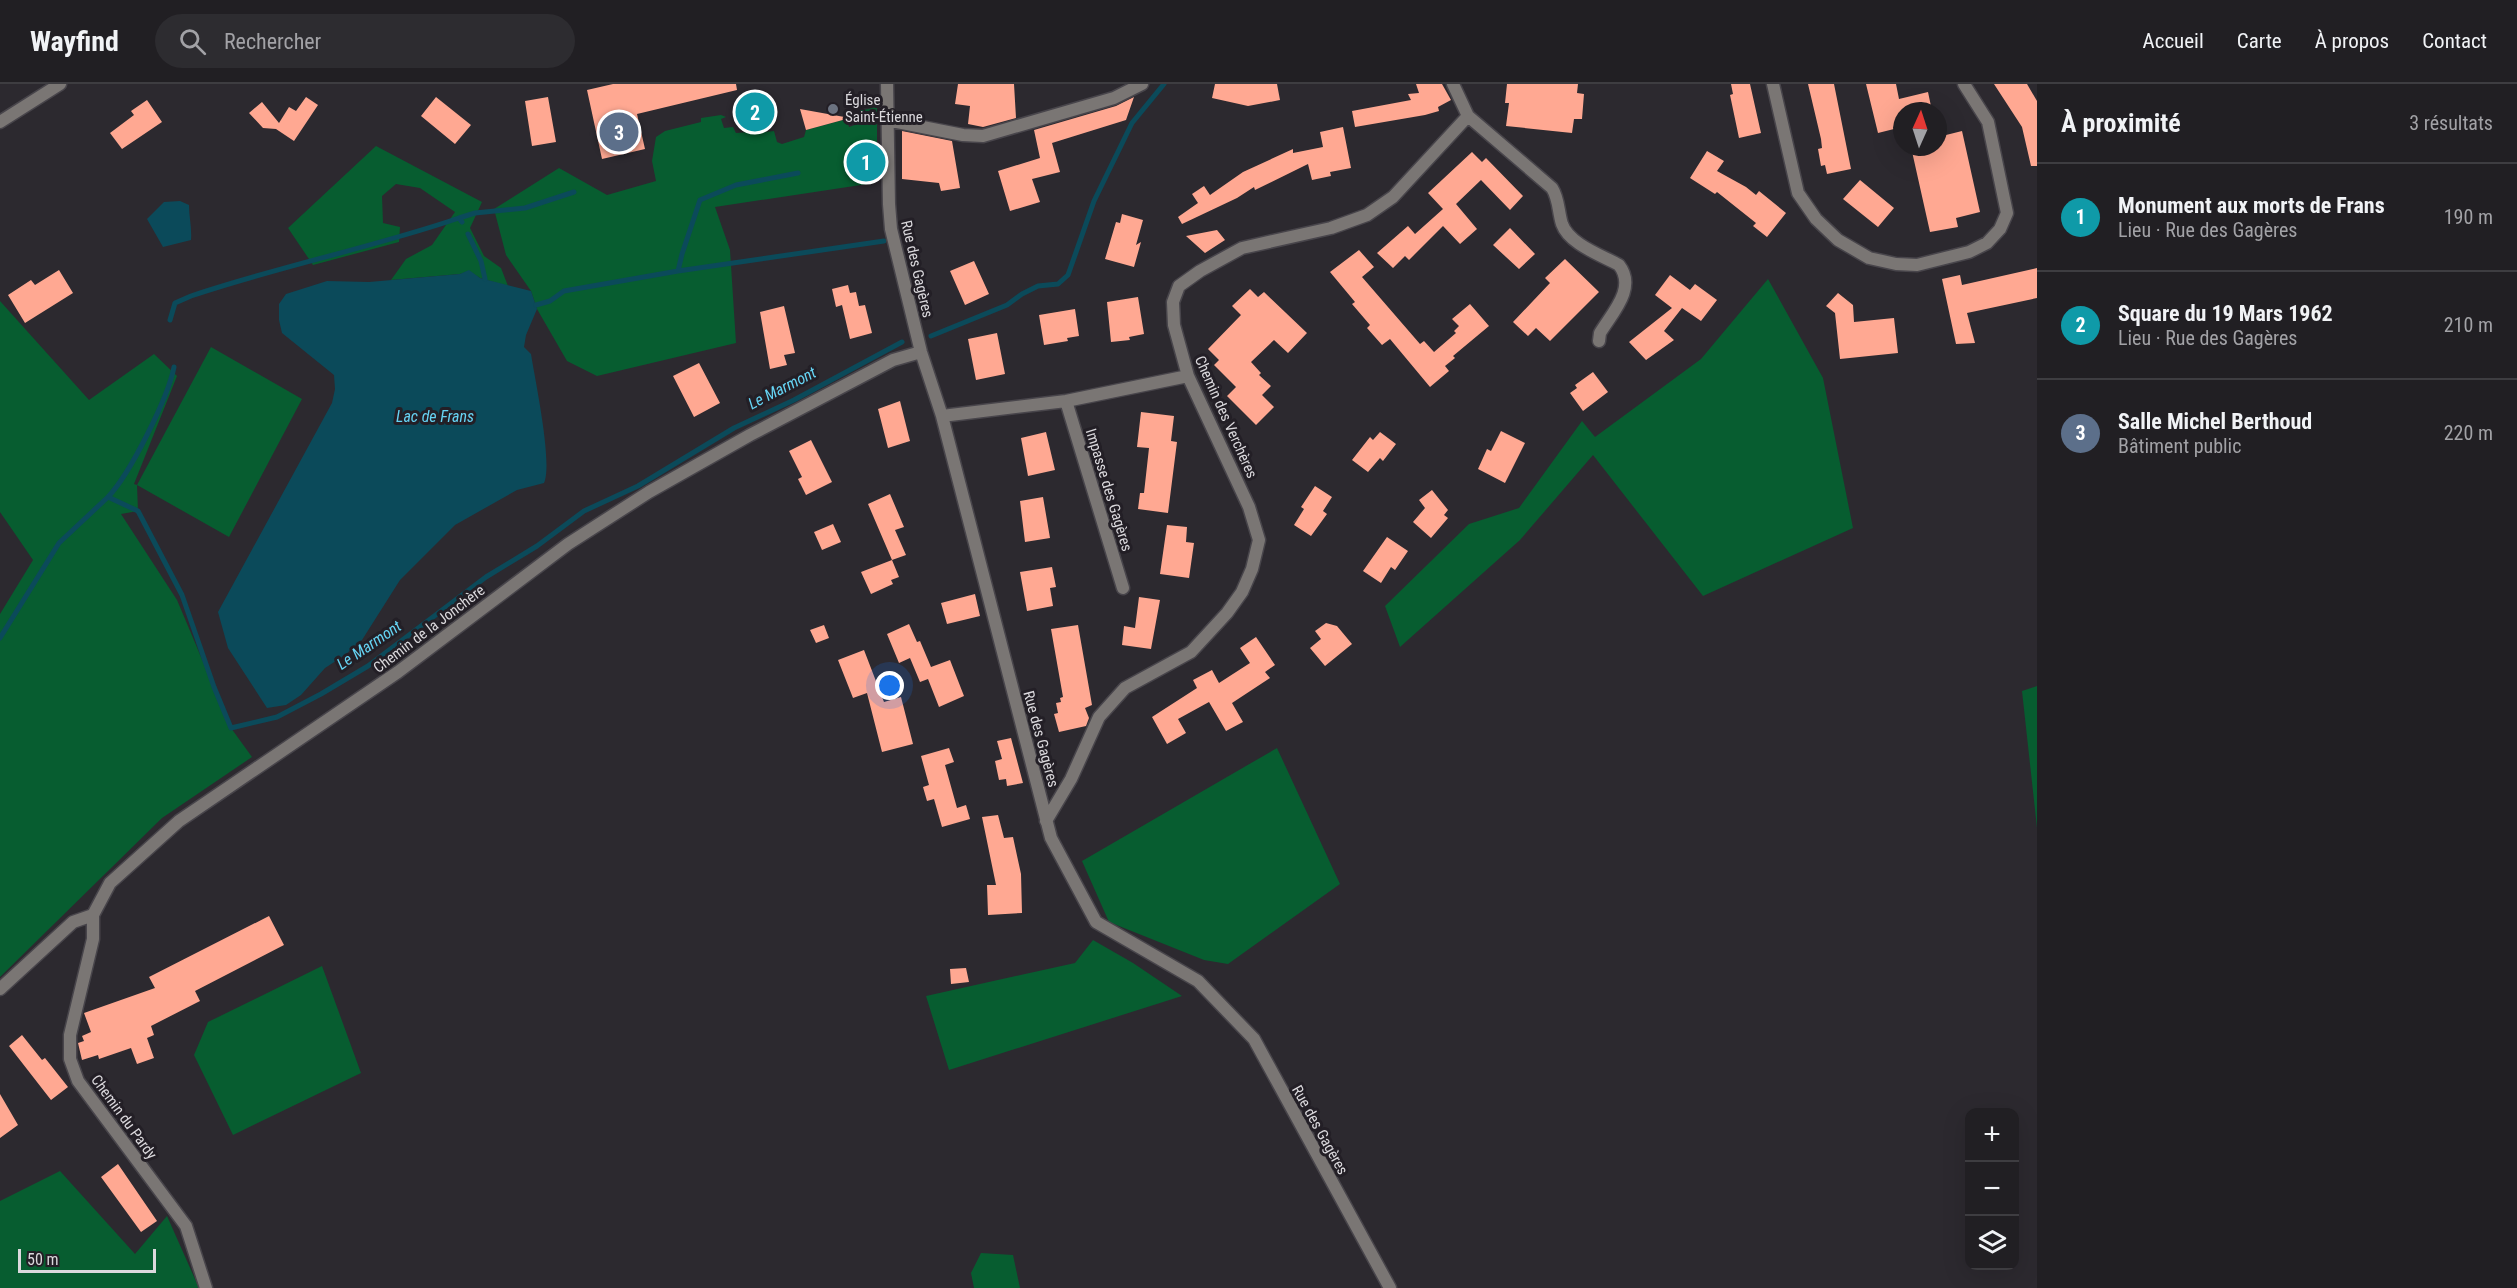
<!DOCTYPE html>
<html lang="fr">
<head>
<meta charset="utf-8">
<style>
  body { margin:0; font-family:"Roboto Condensed",sans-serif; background:#2d2c30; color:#f1f3f6 }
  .controls { position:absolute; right:18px; bottom:18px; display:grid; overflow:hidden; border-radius:12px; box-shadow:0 6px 24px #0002 }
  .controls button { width:54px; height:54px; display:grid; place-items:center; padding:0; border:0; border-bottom:2px solid #3e3d41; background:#211f23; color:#f1f3f6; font:30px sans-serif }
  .compass { position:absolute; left:1893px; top:18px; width:54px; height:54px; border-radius:50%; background:#211f23; box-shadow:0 6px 24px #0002; rotate:3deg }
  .scale { position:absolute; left:18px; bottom:15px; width:138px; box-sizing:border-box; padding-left:6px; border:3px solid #dbd9dd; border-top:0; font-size:16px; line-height:21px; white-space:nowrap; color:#dbd9dd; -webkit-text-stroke:4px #231f26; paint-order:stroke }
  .you { position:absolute; left:890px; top:602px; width:21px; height:21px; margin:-15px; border:4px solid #fff; border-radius:50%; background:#1a73e8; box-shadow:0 0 0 9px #1a73e833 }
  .badge { display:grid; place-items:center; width:39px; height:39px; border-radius:50%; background:#db2777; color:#fff; font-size:20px; font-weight:700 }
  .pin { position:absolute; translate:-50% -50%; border:3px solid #fff; box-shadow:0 2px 6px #0006 }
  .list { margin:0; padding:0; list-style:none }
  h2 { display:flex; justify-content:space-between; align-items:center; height:78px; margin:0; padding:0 24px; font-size:26px }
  h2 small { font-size:20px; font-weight:400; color:#a2a2a6 }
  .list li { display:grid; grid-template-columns:39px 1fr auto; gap:18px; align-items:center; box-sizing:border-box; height:108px; padding:0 24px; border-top:2px solid #3e3d41 }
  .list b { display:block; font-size:22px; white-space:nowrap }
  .list p { margin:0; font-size:20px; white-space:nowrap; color:#a2a2a6 }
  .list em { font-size:20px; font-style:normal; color:#a2a2a6 }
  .icon { flex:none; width:33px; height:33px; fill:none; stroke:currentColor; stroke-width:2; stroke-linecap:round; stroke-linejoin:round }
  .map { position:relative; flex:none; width:2037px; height:1204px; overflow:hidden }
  header { display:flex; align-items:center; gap:36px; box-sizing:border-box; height:84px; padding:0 30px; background:#211f23; border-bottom:2px solid #3e3d41 }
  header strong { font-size:28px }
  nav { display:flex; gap:33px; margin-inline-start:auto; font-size:21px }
  .search { width:420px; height:54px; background:#2d2c30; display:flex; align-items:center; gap:15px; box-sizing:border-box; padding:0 21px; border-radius:33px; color:#a2a2a6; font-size:22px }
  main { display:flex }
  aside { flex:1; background:#211f23 }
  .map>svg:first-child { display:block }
  .green { fill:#075d30 }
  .water { fill:#0b4a5a }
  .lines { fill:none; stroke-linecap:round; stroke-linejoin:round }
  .stream { stroke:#0b4a5a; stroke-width:5 }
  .building { fill:#ffa892 }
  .minor-casing { stroke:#48454b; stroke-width:15 }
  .tertiary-casing { stroke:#48454b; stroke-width:15 }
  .minor { stroke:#7a7674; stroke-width:12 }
  .tertiary { stroke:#7a7674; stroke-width:12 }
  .worship-dot { fill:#6b7280; stroke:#231f26; stroke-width:2 }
  .labels { text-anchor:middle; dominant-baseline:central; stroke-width:6; stroke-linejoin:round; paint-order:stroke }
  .poi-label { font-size:15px; fill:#dbd9dd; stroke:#231f26; text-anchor:start }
  .street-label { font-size:15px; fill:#dbd9dd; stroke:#231f26 }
  .water-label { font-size:16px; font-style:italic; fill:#66d4f4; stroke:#231f26 }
</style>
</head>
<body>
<header>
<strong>Wayfind</strong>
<div class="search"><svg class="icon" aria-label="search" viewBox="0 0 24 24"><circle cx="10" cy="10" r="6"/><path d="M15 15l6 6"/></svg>Rechercher</div>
<nav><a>Accueil</a><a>Carte</a><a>À propos</a><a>Contact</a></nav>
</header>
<main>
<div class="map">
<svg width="2037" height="1204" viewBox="0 0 2037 1204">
  <rect width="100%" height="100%" fill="#2c292f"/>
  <path class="green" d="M877 23V71L864 73 862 95 873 94 874 99 715 123 730 166 736 259 597 292 567 277 537 225 531 207 506 171 494 125 559 84 607 111 656 97 652 77 656 53 665 47 701 38V34L721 31 726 33 721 35 724 44 733 43 736 49 750 48 749 41 752 40 765 48 774 47 777 58 782 60 804 53 806 46 847 35 849 43 863 38 859 27Z
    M376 62 482 118 470 144 484 172 501 184 508 202 480 194 469 187 460 190 391 196 406 175 432 161 455 128 420 104 396 100 382 112 383 139 400 143 399 158 313 181 288 144Z
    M1768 195 1823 294 1853 444 1703 512 1593 371 1520 456 1400 563 1385 522 1469 440 1519 424 1582 337 1595 353 1701 275Z
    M0 217 89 316 154 270 177 292 134 400 137 401 211 263 302 315 229 453 137 401 138 427 121 430 177 516 231 644 252 673 162 734 0 893V530L33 476 0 428Z
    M2037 602V744L2022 607Z
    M1277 664 1340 800 1228 880 1204 876 1109 838 1082 777Z
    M1093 856 1133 879 1182 912 949 986 926 912 1075 879Z
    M322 882 361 989 233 1051 194 971 208 938Z
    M60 1087 135 1170 167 1132 199 1204H0V1117Z
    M981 1169 1013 1171 1020 1204H974L971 1189Z"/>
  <path class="water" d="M180 117 189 121C189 133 192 144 191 156L163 163 147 135 164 118Z
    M469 186 480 194 531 207 537 225 526 251 524 263 531 270C535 296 553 379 544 399L517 406 455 441 400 496 362 556 345 571 325 584 301 611 286 621 267 624 228 564 218 528 332 319 335 305 334 291 282 249 279 236V220L286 210 327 197 369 198 460 190Z"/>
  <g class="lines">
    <path class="stream" d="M462 138 459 134 475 129 525 124 574 108
      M468 150 481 177 485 195
      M678 187 682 170 700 116 736 101 798 89
      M536 221 550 217 564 207 678 187 884 157
      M170 236 175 219 191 212C280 182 371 164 459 134
      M931 252 1007 221 1022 210 1038 202 1058 200 1068 191 1094 117 1132 39 1164 0
      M108 413C130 390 168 314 174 283
      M0 554 59 459 108 413 138 427 182 511 214 603 231 644 277 633 321 610 368 582 486 493 537 462 584 427 638 402 734 344 794 316 902 258"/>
  </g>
  <path class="building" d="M613 0H736L737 6 637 30 645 65 602 75 587 6Z
    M958 0H1014L1016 34 983 43 968 40 970 22 955 20Z
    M1215 0H1277L1280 16 1248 22 1212 14Z
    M1416 0H1442L1451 16 1438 23 1439 27 1425 31 1355 43 1352 27 1411 16 1408 10 1419 9Z
    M1507 0H1578L1577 9 1584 10 1582 35H1574L1572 49 1506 42 1509 19H1505Z
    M1731 0H1750L1761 49 1739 54 1730 11 1733 10Z
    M1808 0H1834L1851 85 1827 90 1825 81 1821 82 1818 65 1822 64 1821 55Z
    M1866 0H1896L1899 15 1928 8 1932 27H1902V43L1878 49Z
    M1994 0H2027L2037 17V82H2031L2022 43Z
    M306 13 318 21 294 57 276 45 263 44 249 29 262 18 279 39 289 23 296 27Z
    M436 13 471 41 455 60 421 32Z
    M548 13 556 58 532 62 525 17Z
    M1134 13 1126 36 1052 59 1060 88 1032 95 1040 118 1010 127 998 87 1040 74 1034 46 1116 22Z
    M147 16 162 38 122 65 110 49 134 31 131 27Z
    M800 25 850 34 806 46Z
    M1343 43 1351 84 1330 88 1331 92 1312 96 1308 80 1255 106 1254 103 1237 114 1182 140 1178 133 1198 119 1192 110 1204 102 1210 111 1243 88 1293 65V69L1323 63 1320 48Z
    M902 47 952 57 960 104 941 107 939 99 902 95Z
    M1962 47 1980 128 1956 134 1958 143 1930 148 1911 63H1938V53Z
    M1707 67 1724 77 1717 87 1746 103 1756 111 1759 107 1786 129 1767 153 1753 142 1756 139 1717 108 1715 110 1690 94Z
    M1472 68 1482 78 1486 74 1523 112 1510 126 1481 96 1456 120 1477 145 1460 160 1443 142 1409 176 1405 172 1393 184 1377 169 1408 142 1415 150 1443 125 1428 109Z
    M1860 96 1894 124 1878 143 1843 115Z
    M1122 130 1143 136 1136 161 1141 158 1134 183 1105 175 1116 138 1120 139Z
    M1510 144 1535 170 1519 185 1493 161Z
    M1217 146 1225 156 1205 169 1186 152Z
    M1359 166 1374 183 1362 193 1420 260 1424 257 1434 268 1456 249 1454 247 1459 242 1452 235 1470 220 1489 242 1453 272 1455 274 1445 282 1449 287 1430 303 1390 255 1382 261 1367 244 1370 241 1352 220 1355 218 1330 188Z
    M1565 175 1599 208 1550 257 1536 244 1528 252 1513 238 1550 199 1545 194Z
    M974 177 989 210 965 221 950 187Z
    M2037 184V214L1967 229 1975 259 1956 260 1942 195 1960 191 1962 201Z
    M59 186 73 209 25 239 8 211 31 196 35 201Z
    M1670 191 1690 206 1695 200 1717 216 1701 237 1682 224 1664 247 1674 256 1646 276 1629 258 1672 224 1655 211Z
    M848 201 850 209 856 208 859 222 865 221 872 249 850 255 842 221 836 223 832 205Z
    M1250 205 1258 213 1264 208 1307 249 1288 269 1274 256 1251 278 1261 289 1259 291 1271 302 1262 311 1274 323 1256 341 1227 312 1236 303 1214 281 1219 276 1208 265 1241 231 1232 222Z
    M1838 209 1853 221 1854 238 1894 234 1898 269 1840 275 1835 229 1826 222Z
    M1138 213 1144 250 1129 253 1130 256 1111 258 1107 218Z
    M784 222 795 269 784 271 787 281 770 285 760 228Z
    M1075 225 1079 252 1067 254 1068 257 1044 261 1039 231Z
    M997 249 1005 290 976 296 968 255Z
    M699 279 720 319 694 333 673 292Z
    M1593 288 1608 308 1583 327 1570 309 1577 304 1575 301Z
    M900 317 910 357 888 364 878 325Z
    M1141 328 1174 332 1171 357 1177 358 1168 429 1138 425 1140 409H1144L1149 364 1137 363Z
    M1501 347 1525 359 1505 399 1478 385 1487 365 1491 367Z
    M1046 348 1055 386 1028 392 1021 354Z
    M1380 348 1396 360 1383 377 1380 374 1368 388 1352 376 1370 353 1373 356Z
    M811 356 832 398 806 411 798 395 802 393 789 367Z
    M1315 402 1332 413 1323 427 1327 430 1311 452 1294 441 1304 425 1301 423Z
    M1432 406 1448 426 1444 431 1448 434 1431 454 1413 438 1425 424 1419 416Z
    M890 410 904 443 895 446 906 471 892 476 899 493 891 496 893 500 871 510 861 488 892 476 868 420Z
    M1043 413 1050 454 1025 458 1020 417Z
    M833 440 841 458 822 466 814 448Z
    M1167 441 1187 443 1186 458 1194 459 1189 494 1160 490Z
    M1387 453 1408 467 1395 486 1391 483 1381 499 1363 487Z
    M1052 483 1056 503 1050 504 1053 522 1027 527 1020 488Z
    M975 510 980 532 947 540 941 519Z
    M1139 513 1160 516 1151 565 1122 561 1124 542 1135 544Z
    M1326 539 1337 542 1352 560 1325 582 1310 564 1321 555 1315 547Z
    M909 540 917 558 920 557 931 583 950 576 964 612 939 623 928 595 920 598 910 574 899 579 887 550Z
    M824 541 829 554 816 559 810 546Z
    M1078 541 1092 621 1085 624 1089 634 1086 642 1059 648 1054 630 1058 629 1056 619 1061 618 1060 614 1063 613 1051 545Z
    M1256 553 1275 581 1265 588 1270 594 1232 619 1243 638 1226 647 1209 618 1178 635 1186 649 1167 660 1152 633 1197 604 1193 596 1212 586 1219 599 1250 579 1240 564Z
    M864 566 884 618 901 613 913 660 882 668 867 609 853 614 838 576Z
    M1011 654 1023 699 1007 702 1006 695 999 696 995 677 1002 675 997 657Z
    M949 664 954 678 945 681 957 724 966 721 970 735 942 743 934 715 927 717 923 703 929 701 921 672Z
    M998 731 1004 754 1013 753 1021 790 1022 829 988 831 987 801H996L982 733Z
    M269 832 284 861 195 907 200 917 151 942 154 951 147 954 154 974 137 980 131 964 99 975 98 971 82 976 78 959 84 957 82 952 91 948 84 929 155 904 149 893Z
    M966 884 969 898 951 900 950 885Z
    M22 951 42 976 45 974 68 1003 51 1016 9 962Z
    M0 1010 18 1041 0 1054Z
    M118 1080 157 1137 141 1148 101 1093Z"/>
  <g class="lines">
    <g class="minor-casing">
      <path id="minor" d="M887 0 889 120 891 145 921 268 942 332 1051 754 1096 838 1198 897 1254 955 1390 1204
        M1773 0 1798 109 1816 135 1838 156 1869 174 1896 180 1917 181 1969 168 1987 159 2000 145 2007 129 1988 38 1964 0
        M1468 32 1552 104C1559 115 1558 127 1562 140 1569 160 1601 171 1619 181 1637 204 1612 229 1600 249L1599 257
        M887 36 963 51 983 52 1114 14 1142 0
        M1066 317 1123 504
        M942 332 1066 317 1188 292
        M1046 737 1071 695 1099 633 1125 604 1191 568 1227 529 1242 508 1252 485 1259 456 1249 423 1188 292 1174 241 1173 218 1179 202 1200 187 1242 164 1331 144 1367 131 1393 113 1468 32 1453 0
        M93 831V855L70 951V975L78 997 186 1142 206 1204
        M0 905 73 838 93 831 110 799 179 737 398 588 568 460 649 408 750 351 893 276 921 268"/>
    </g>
    <g class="tertiary-casing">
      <path id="tertiary" d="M0 38 60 0"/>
    </g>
    <use href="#minor" class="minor"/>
    <use href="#tertiary" class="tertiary"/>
  </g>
  <circle class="worship-dot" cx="833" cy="25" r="6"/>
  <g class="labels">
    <g class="poi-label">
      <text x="845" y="16">Église<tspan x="845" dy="17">Saint-Étienne</tspan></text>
    </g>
    <g class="street-label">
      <text transform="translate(917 185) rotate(77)">Rue des Gagères</text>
      <text transform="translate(1226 333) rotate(66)">Chemin des Verchères</text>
      <text transform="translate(1109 406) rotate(73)">Impasse des Gagères</text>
      <text transform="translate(429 545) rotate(-37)">Chemin de la Jonchère</text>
      <text transform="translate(1041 655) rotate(75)">Rue des Gagères</text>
      <text transform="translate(124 1033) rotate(54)">Chemin du Pardy</text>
      <text transform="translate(1320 1046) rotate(61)">Rue des Gagères</text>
    </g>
    <g class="water-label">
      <text transform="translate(782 304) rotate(-27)">Le Marmont</text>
      <text x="435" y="332">Lac de Frans</text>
      <text transform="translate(369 561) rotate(-34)">Le Marmont</text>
    </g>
  </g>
</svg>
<div class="controls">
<button>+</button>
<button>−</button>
<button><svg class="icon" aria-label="layers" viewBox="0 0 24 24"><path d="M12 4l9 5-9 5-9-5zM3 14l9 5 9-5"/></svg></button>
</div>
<svg class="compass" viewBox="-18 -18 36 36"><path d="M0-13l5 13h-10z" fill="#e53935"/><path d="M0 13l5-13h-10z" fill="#a2a2a6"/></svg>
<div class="scale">50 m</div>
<div class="you"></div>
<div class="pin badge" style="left:866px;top:78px;background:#0f9aa8">1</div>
<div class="pin badge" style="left:755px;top:28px;background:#0f9aa8">2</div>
<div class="pin badge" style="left:619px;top:48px;background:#5c6f8a">3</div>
</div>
<aside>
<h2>À proximité<small>3 résultats</small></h2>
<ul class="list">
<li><span class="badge" style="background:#0f9aa8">1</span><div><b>Monument aux morts de Frans</b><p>Lieu · Rue des Gagères</p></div><em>190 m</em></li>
<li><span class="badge" style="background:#0f9aa8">2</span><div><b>Square du 19 Mars 1962</b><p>Lieu · Rue des Gagères</p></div><em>210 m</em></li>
<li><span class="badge" style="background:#5c6f8a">3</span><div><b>Salle Michel Berthoud</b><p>Bâtiment public</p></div><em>220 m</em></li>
</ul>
</aside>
</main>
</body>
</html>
